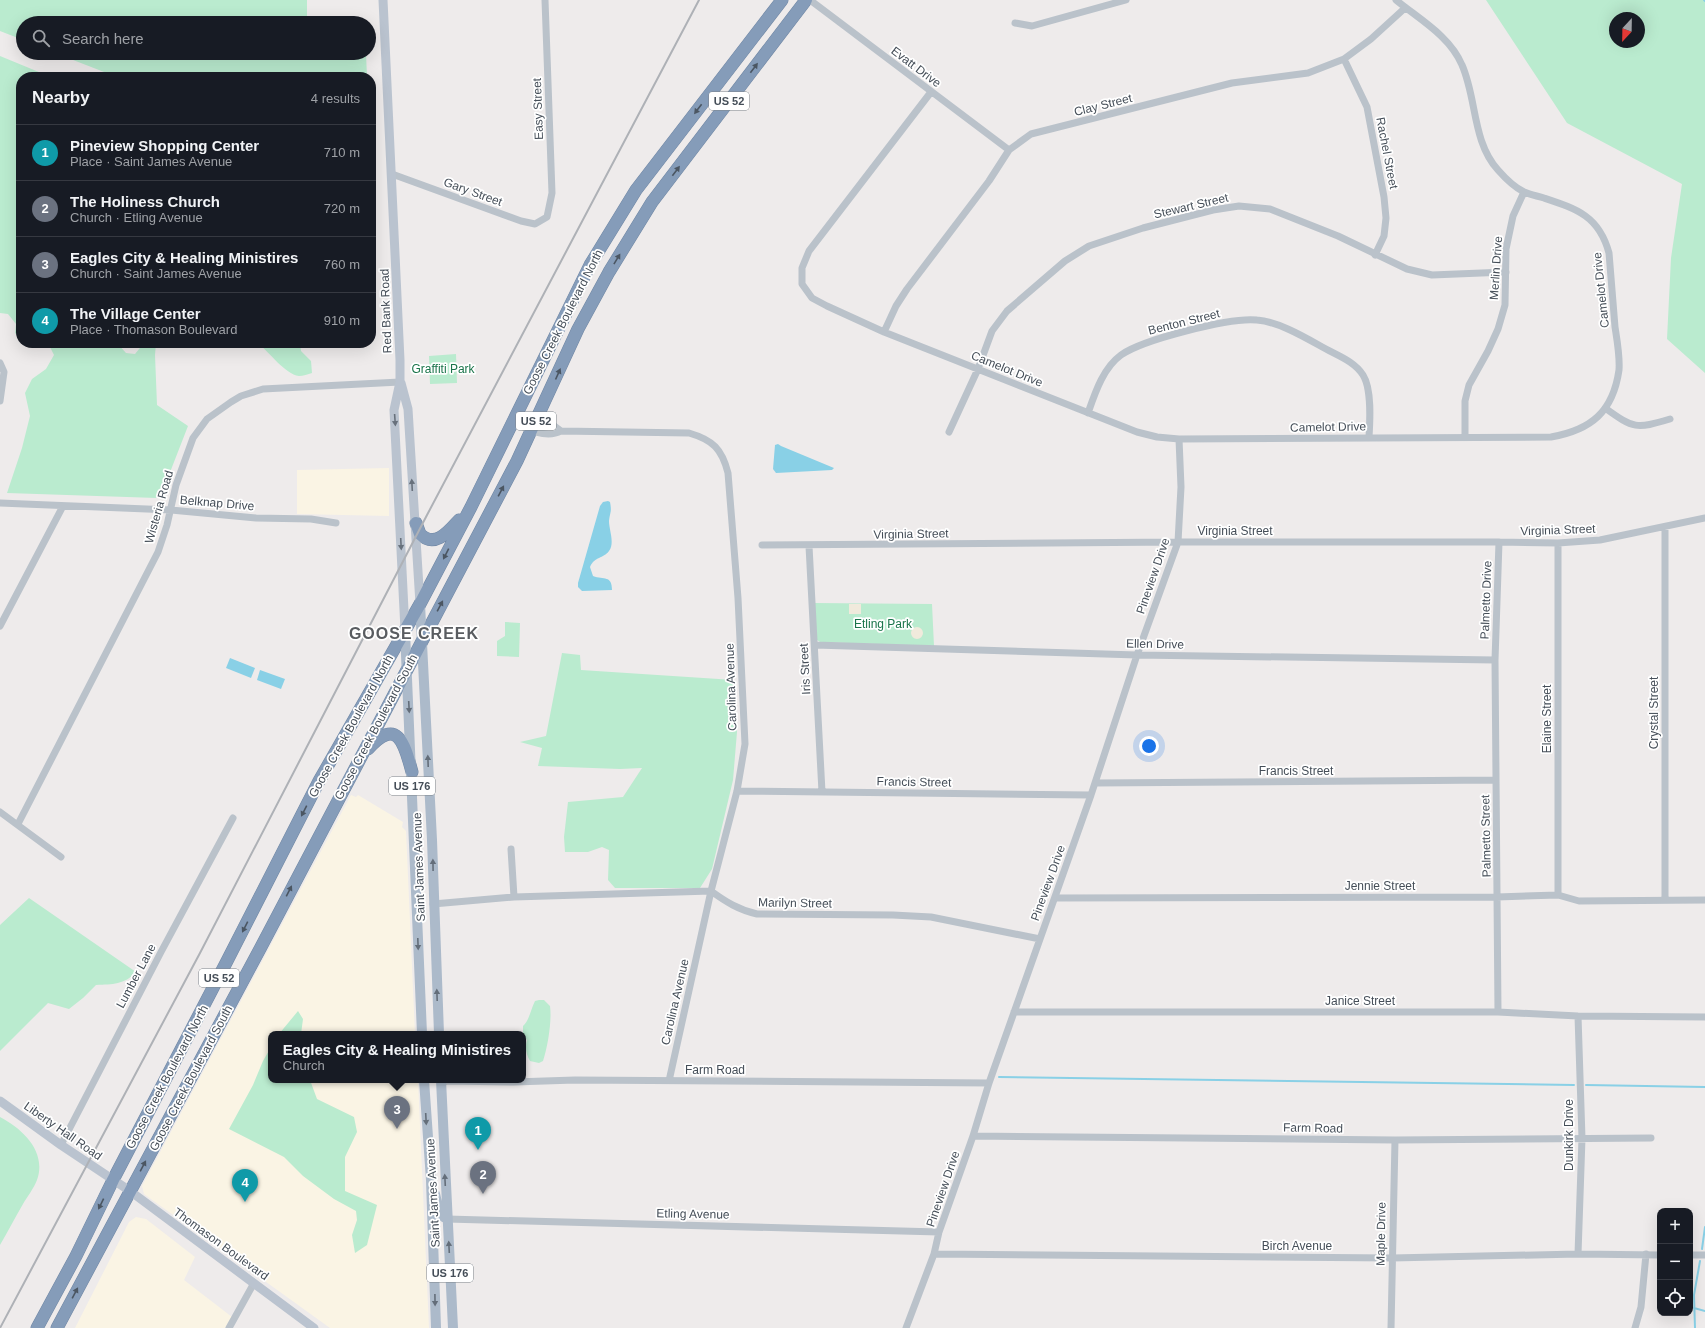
<!DOCTYPE html>
<html lang="en">
<head>
<meta charset="utf-8">
<style>
  body { margin:0; font-family:Helvetica,sans-serif; background:#20242c; color:#f1f3f6 }
  .controls { position:absolute; right:12px; bottom:12px; display:grid; overflow:hidden; border-radius:8px; box-shadow:0 4px 16px #0002 }
  .controls button { width:36px; height:36px; display:grid; place-items:center; padding:0; border:0; border-bottom:1px solid #363941; background:#171b24; color:#f1f3f6; font:20px sans-serif }
  .compass { position:absolute; left:1609px; top:12px; width:36px; height:36px; border-radius:50%; background:#171b24; box-shadow:0 4px 16px #0002; rotate:202deg }
  .you { position:absolute; left:1149px; top:746px; width:14px; height:14px; margin:-10px; border:3px solid #fff; border-radius:50%; background:#1a73e8; box-shadow:0 0 0 6px #1a73e833 }
  .badge { display:grid; place-items:center; width:26px; height:26px; border-radius:50%; background:#0b8043; color:#fff; font-size:13px; font-weight:700 }
  .pin { position:absolute; translate:-50% -33px; filter:drop-shadow(0 1px 2px #0008) }
  .pin::after { content:''; position:absolute; top:21px; width:14px; height:12px; background:inherit; clip-path:polygon(0 0,100% 0,50% 100%) }
  .popup { position:absolute; left:268px; top:1031px; width:258px; height:52px; box-sizing:border-box; display:grid; place-content:center; border-radius:8px; background:#171b24; filter:drop-shadow(0 1px 3px #0005); font-size:13px; white-space:nowrap; color:#9ea1a6 }
  .popup b { font-size:15px; color:#f1f3f6 }
  .popup::after { content:''; position:absolute; left:50%; top:100%; margin-left:-8px; border:8px solid transparent; border-top-color:#171b24 }
  .list { margin:0; padding:0; list-style:none }
  h2 { display:flex; justify-content:space-between; align-items:center; height:52px; margin:0; padding:0 16px; font-size:17px }
  h2 small { font-size:13px; font-weight:400; color:#9ea1a6 }
  .list li { display:grid; grid-template-columns:26px 1fr auto; gap:12px; align-items:center; box-sizing:border-box; height:56px; padding:0 16px; border-top:1px solid #363941 }
  .list b { display:block; font-size:15px; white-space:nowrap }
  .list p { margin:0; font-size:13px; white-space:nowrap; color:#9ea1a6 }
  .list em { font-size:13px; font-style:normal; color:#9ea1a6 }
  .icon { flex:none; width:22px; height:22px; fill:none; stroke:currentColor; stroke-width:2; stroke-linecap:round; stroke-linejoin:round }
  .map { position:relative; flex:none; width:1705px; height:1328px; overflow:hidden }
  .search { position:absolute; background:#171b24; box-shadow:0 4px 16px #0002; left:16px; top:16px; width:360px; height:44px; display:flex; align-items:center; gap:10px; box-sizing:border-box; padding:0 14px; border-radius:22px; color:#9ea1a6; font-size:15px }
  .panel { position:absolute; background:#171b24; box-shadow:0 4px 16px #0002; left:16px; top:72px; width:360px; height:276px; border-radius:16px }
  .map>svg:first-child { display:block }
  .commercial { fill:#faf4e4 }
  .green { fill:#baebcf; fill-rule:evenodd }
  .sand { fill:#f0eadc }
  .water { fill:#89d0e6 }
  .lines { fill:none; stroke-linecap:round; stroke-linejoin:round }
  .stream { stroke:#89d0e6; stroke-width:2 }
  .highway-casing { stroke:#7087a4; stroke-width:13 }
  .street { stroke:#bac2ca; stroke-width:7 }
  .secondary { stroke:#bac3cf; stroke-width:9 }
  .primary { stroke:#acbaca; stroke-width:10 }
  .highway { stroke:#859cb9; stroke-width:12 }
  .rail { stroke:#aeb1b6; stroke-width:2 }
  .oneway { fill:#4b5662 }
  .oneway2 { fill:#68717c }
  .oneway3 { fill:#646e7a }
  .labels { text-anchor:middle; dominant-baseline:central; stroke-width:3.5; stroke-linejoin:round; paint-order:stroke }
  .shield { fill:#fff; stroke:#7d838a; stroke-width:1 }
  .shield-label { font-size:11px; font-weight:bold; fill:#454e58 }
  .street-label { font-size:12px; fill:#454e58; stroke:#fff }
  .park-label { font-size:12px; fill:#1a744a; stroke:#fff }
  .district-label { font-size:16px; font-weight:bold; letter-spacing:1px; fill:#595c60; stroke:#fff }
</style>
</head>
<body>
<div class="map">
<svg width="1705" height="1328" viewBox="0 0 1705 1328">
  <rect width="100%" height="100%" fill="#eeebeb"/>
  <path class="commercial" d="M389 468V516L297 514V470Z
    M351 795 356 797 358 795 403 822 402 827 406 831 415 1034H271V1080H418L429 1328H330L144 1194 142 1186Z
    M136 1217 146 1219 195 1257 184 1280 232 1317 225 1328H75L129 1222Z"/>
  <path class="green" d="M0 0H307V23H23V40L0 31Z
    M1486 0H1705V373L1667 339 1671 258 1682 184 1567 123ZM1615 18H1639V42H1615Z
    M55 53H366L367 77H117Z
    M0 56 51 77H21V339L15 333 16 324 8 314 0 313Z
    M48 343H117L126 353 135 354 144 343H156L155 355 157 405 188 426 167 480 157 498 7 493 22 448 30 416 25 393 32 379 46 369 54 355Z
    M258 343H300L301 351 311 361 312 373C308 374 303 376 299 376 285 374 269 352 258 343Z
    M456 354 457 383 430 384 429 356Z
    M814 603 932 604 934 646 820 642 817 640Z
    M505 622 520 623 519 657 497 656V641L505 636Z
    M562 653 580 655 581 670 734 680 737 732 733 780 712 869 700 888H615L608 880 609 850 602 847 588 852H565L564 837 568 802 623 797 642 768 620 769 538 766 542 748 520 742 546 736Z
    M29 898 136 972C124 985 113 984 96 985L83 998 69 1009 48 1003 0 1051V925Z
    M539 1000H544L550 1006C552 1020 548 1046 543 1061L539 1063 530 1061C526 1054 525 1047 527 1040L523 1036V1026C529 1021 531 1009 535 1001Z
    M298 1011 303 1019 301 1034H279Z
    M271 1047V1080H310L317 1099 354 1117 357 1132 345 1157V1191L377 1205 367 1245 355 1253 352 1235 357 1220 356 1211 334 1199 303 1176 284 1157 229 1129 253 1085 263 1061Z
    M0 1117C23 1129 47 1152 37 1180 34 1188 27 1197 23 1204 15 1218 8 1231 0 1245Z"/>
  <path class="sand" d="M849 604H861V614H849Z
    M911 633a6 6 0 1 1 12 0a6 6 0 1 1-12 0Z"/>
  <path class="water" d="M778 444 781 446 834 468 832 470 776 473 773 469 775 445Z
    M608 501 610 502C612 512 610 512 609 521 609 530 615 543 609 551 603 559 595 556 590 567L593 576C604 580 612 575 612 590L582 591 578 587V583L600 506 603 502Z
    M230 658 255 668 251 678 226 668Z
    M260 670 285 679 281 689 257 680Z"/>
  <g class="lines">
    <path class="stream" d="M1704 0 1705 1
      M999 1077 1574 1085
      M1586 1085 1705 1087
      M1702 1249 1705 1227
      M1694 1308 1705 1311
      M1695 1328 1694 1295 1700 1261"/>
    <g class="highway-casing">
      <path id="highway" d="M416 523 420 534C435 549 449 531 459 520
        M368 749C398 715 405 746 412 772
        M37 1328 76 1256 113 1180 227 961 319 781 420 604 471 507 590 265 636 190 782 0
        M57 1328 261 947 517 461 578 329 609 272 652 202 806 0"/>
    </g>
    <path class="street" d="M810 0 1009 150
      M1015 23 1032 26 1126 0
      M1344 59 1367 107 1384 197 1386 218 1384 236 1375 255
      M931 92 809 251 802 268V284L812 298 827 306 884 332 1137 432 1157 437 1179 439 1551 437C1591 430 1613 412 1619 370 1620 356 1617 340 1615 327 1613 302 1611 278 1609 253 1599 216 1577 209 1544 198 1538 196 1530 195 1524 192 1514 187 1505 178 1498 170 1472 141 1477 99 1462 65 1450 36 1419 19 1396 0
      M392 174 521 221 535 224 547 217 552 193 545 0
      M884 332 896 306 907 289 989 181 1009 150 1031 134 1232 83 1308 73 1344 59 1371 39 1405 8
      M0 363 4 372 0 401
      M1605 408C1634 429 1636 429 1670 419
      M540 412 545 419 561 431
      M1088 413C1095 393 1103 368 1121 355 1142 340 1230 317 1257 320 1280 322 1306 338 1326 349 1339 356 1355 362 1363 375 1372 389 1370 421 1369 437
      M513 422C526 429 546 439 561 431L689 433C713 440 722 449 728 473L738 598 745 744 737 791 711 891 669 1081
      M949 432 978 369 992 331 1007 311 1065 261 1089 246 1143 228 1213 210 1239 206 1270 209 1338 236 1407 269 1432 275 1506 272
      M1465 437V401L1469 385 1488 351 1498 329 1505 305 1506 249 1513 216 1524 192
      M0 503 171 510 256 518 311 519 336 523
      M1558 543V895
      M762 545 1178 542H1499L1558 543 1600 540 1705 518
      M809 546 822 792
      M0 626 63 506
      M815 645 1137 655 1495 660
      M1095 783 1496 780
      M737 791 1091 795
      M0 812 61 857
      M18 824 158 552 167 525 176 485 193 438 207 419 231 402 241 396 263 389 400 382
      M511 849 514 897
      M1055 898 1497 897 1558 895 1579 901 1705 900
      M1665 900V527
      M433 904 514 897 711 891C726 902 739 910 757 914L893 915 931 917 1040 939
      M1014 1012H1498L1578 1016 1705 1017
      M1498 1012 1495 660 1499 542
      M441 1083 448 1081 514 1082 575 1080 989 1083
      M973 1136 1395 1140 1651 1138
      M61 1145 161 952 233 818
      M447 1219 939 1232
      M934 1254 1392 1258 1578 1254 1660 1255
      M1578 1254 1582 1138 1578 1016
      M1690 1255H1705
      M229 1328 254 1283
      M906 1328 934 1254 939 1232 973 1136 989 1083 1091 795 1137 655 1178 542 1181 487 1179 439
      M1391 1328 1395 1140
      M1635 1328 1641 1307 1646 1254"/>
    <path class="secondary" d="M383 0 400 360V382L394 410 405 630
      M401 383 408 409 420 604
      M0 1101 61 1145 130 1191 314 1328"/>
    <path class="primary" d="M420 604 432 840 439 1034
      M405 631 422 1034
      M424 1080 431 1180 436 1328
      M441 1080 453 1328
      M435 1194 440 1215 447 1219"/>
    <use href="#highway" class="highway"/>
    <path class="rail" d="M0 1328 200 953 427 515 699 0"/>
  </g>
  <defs><path id="oneway-solid" d="M-6-.8H1V-3.2L6.5 0L1 3.2V.8H-6Z"/></defs>
  <g class="oneway">
    <use href="#oneway-solid" transform="translate(754 68) rotate(-53)"/>
    <use href="#oneway-solid" transform="translate(698 109) rotate(127)"/>
    <use href="#oneway-solid" transform="translate(676 171) rotate(-53)"/>
    <use href="#oneway-solid" transform="translate(617 259) rotate(-59)"/>
    <use href="#oneway-solid" transform="translate(558 374) rotate(-66)"/>
    <use href="#oneway-solid" transform="translate(501 491) rotate(-62)"/>
    <use href="#oneway-solid" transform="translate(446 554) rotate(117)"/>
    <use href="#oneway-solid" transform="translate(440 606) rotate(-62)"/>
    <use href="#oneway-solid" transform="translate(304 811) rotate(117)"/>
    <use href="#oneway-solid" transform="translate(289 891) rotate(-63)"/>
    <use href="#oneway-solid" transform="translate(245 927) rotate(117)"/>
    <use href="#oneway-solid" transform="translate(143 1166) rotate(-62)"/>
    <use href="#oneway-solid" transform="translate(101 1204) rotate(116)"/>
    <use href="#oneway-solid" transform="translate(75 1293) rotate(-62)"/>
  </g>
  <g class="oneway2">
    <use href="#oneway-solid" transform="translate(395 420) rotate(86)"/>
    <use href="#oneway-solid" transform="translate(412 485) rotate(-93)"/>
    <use href="#oneway-solid" transform="translate(401 544) rotate(87)"/>
  </g>
  <g class="oneway3">
    <use href="#oneway-solid" transform="translate(409 707) rotate(87)"/>
    <use href="#oneway-solid" transform="translate(428 761) rotate(-92)"/>
    <use href="#oneway-solid" transform="translate(433 865) rotate(-91)"/>
    <use href="#oneway-solid" transform="translate(418 944) rotate(88)"/>
    <use href="#oneway-solid" transform="translate(437 995) rotate(-92)"/>
    <use href="#oneway-solid" transform="translate(426 1119) rotate(87)"/>
    <use href="#oneway-solid" transform="translate(445 1180) rotate(-93)"/>
    <use href="#oneway-solid" transform="translate(449 1247) rotate(-93)"/>
    <use href="#oneway-solid" transform="translate(435 1300) rotate(89)"/>
  </g>
  <g class="labels">
    <g class="shield">
      <rect x="709" y="92" width="40" height="18" rx="3"/>
      <rect x="516" y="412" width="40" height="18" rx="3"/>
      <rect x="389" y="777" width="46" height="18" rx="3"/>
      <rect x="199" y="969" width="40" height="18" rx="3"/>
      <rect x="427" y="1264" width="46" height="18" rx="3"/>
    </g>
    <g class="shield-label">
      <text x="729" y="101">US 52</text>
      <text x="536" y="421">US 52</text>
      <text x="412" y="786">US 176</text>
      <text x="219" y="978">US 52</text>
      <text x="450" y="1273">US 176</text>
    </g>
    <g class="street-label">
      <text transform="translate(916 67) rotate(37)">Evatt Drive</text>
      <text transform="translate(1103 105) rotate(-14)">Clay Street</text>
      <text transform="translate(538 109) rotate(-92)">Easy Street</text>
      <text transform="translate(1387 153) rotate(79)">Rachel Street</text>
      <text transform="translate(473 192) rotate(20)">Gary Street</text>
      <text transform="translate(1191 206) rotate(-13)">Stewart Street</text>
      <text transform="translate(1496 268) rotate(-86)">Merlin Drive</text>
      <text transform="translate(1601 290) rotate(-96)">Camelot Drive</text>
      <text transform="translate(386 311) rotate(-92)">Red Bank Road</text>
      <text transform="translate(563 322) rotate(-63)">Goose Creek Boulevard North</text>
      <text transform="translate(1184 322) rotate(-14)">Benton Street</text>
      <text transform="translate(1007 369) rotate(22)">Camelot Drive</text>
      <text transform="translate(1328 427) rotate(-1)">Camelot Drive</text>
      <text transform="translate(217 503) rotate(5)">Belknap Drive</text>
      <text transform="translate(159 507) rotate(-74)">Wisteria Road</text>
      <text transform="translate(1558 530) rotate(-2)">Virginia Street</text>
      <text x="1235" y="531">Virginia Street</text>
      <text transform="translate(911 534) rotate(-1)">Virginia Street</text>
      <text transform="translate(1153 576) rotate(-71)">Pineview Drive</text>
      <text transform="translate(1486 600) rotate(-88)">Palmetto Drive</text>
      <text transform="translate(1155 644) rotate(1)">Ellen Drive</text>
      <text transform="translate(805 669) rotate(-93)">Iris Street</text>
      <text transform="translate(731 687) rotate(-92)">Carolina Avenue</text>
      <text transform="translate(1654 713) rotate(-90)">Crystal Street</text>
      <text transform="translate(1547 719) rotate(-90)">Elaine Street</text>
      <text transform="translate(351 726) rotate(-61)">Goose Creek Boulevard North</text>
      <text transform="translate(376 727) rotate(-62)">Goose Creek Boulevard South</text>
      <text x="1296" y="771">Francis Street</text>
      <text transform="translate(914 782) rotate(1)">Francis Street</text>
      <text transform="translate(1486 836) rotate(-91)">Palmetto Street</text>
      <text transform="translate(419 867) rotate(-92)">Saint James Avenue</text>
      <text transform="translate(1048 883) rotate(-70)">Pineview Drive</text>
      <text x="1380" y="886">Jennie Street</text>
      <text transform="translate(795 903) rotate(1)">Marilyn Street</text>
      <text transform="translate(136 976) rotate(-62)">Lumber Lane</text>
      <text x="1360" y="1001">Janice Street</text>
      <text transform="translate(675 1002) rotate(-77)">Carolina Avenue</text>
      <text x="715" y="1070">Farm Road</text>
      <text transform="translate(167 1077) rotate(-62)">Goose Creek Boulevard North</text>
      <text transform="translate(191 1078) rotate(-62)">Goose Creek Boulevard South</text>
      <text transform="translate(1313 1128) rotate(1)">Farm Road</text>
      <text transform="translate(63 1131) rotate(35)">Liberty Hall Road</text>
      <text transform="translate(1569 1135) rotate(-90)">Dunkirk Drive</text>
      <text transform="translate(943 1189) rotate(-71)">Pineview Drive</text>
      <text transform="translate(433 1193) rotate(-93)">Saint James Avenue</text>
      <text transform="translate(693 1214) rotate(1)">Etling Avenue</text>
      <text transform="translate(1381 1234) rotate(-89)">Maple Drive</text>
      <text transform="translate(221 1244) rotate(36)">Thomason Boulevard</text>
      <text x="1297" y="1246">Birch Avenue</text>
    </g>
    <g class="park-label">
      <text x="443" y="369">Graffiti Park</text>
      <text x="883" y="624">Etling Park</text>
    </g>
    <g class="district-label">
      <text x="414" y="633">GOOSE CREEK</text>
    </g>
  </g>
</svg>
<div class="controls">
<button>+</button>
<button>−</button>
<button><svg class="icon" aria-label="locate" viewBox="0 0 24 24"><circle cx="12" cy="12" r="6"/><path d="M12 2v4M12 18v4M2 12h4M18 12h4"/></svg></button>
</div>
<svg class="compass" viewBox="-18 -18 36 36"><path d="M0-13l5 13h-10z" fill="#e53935"/><path d="M0 13l5-13h-10z" fill="#9ea1a6"/></svg>
<div class="you"></div>
<div class="pin badge" style="left:478px;top:1150px;background:#0f9aa8">1</div>
<div class="pin badge" style="left:483px;top:1194px;background:#6b7280">2</div>
<div class="pin badge" style="left:397px;top:1129px;background:#6b7280">3</div>
<div class="popup"><b>Eagles City &amp; Healing Ministires</b>Church</div>
<div class="pin badge" style="left:245px;top:1202px;background:#0f9aa8">4</div>
<div class="search"><svg class="icon" aria-label="search" viewBox="0 0 24 24"><circle cx="10" cy="10" r="6"/><path d="M15 15l6 6"/></svg>Search here</div>
<section class="panel">
<h2>Nearby<small>4 results</small></h2>
<ul class="list">
<li><span class="badge" style="background:#0f9aa8">1</span><div><b>Pineview Shopping Center</b><p>Place · Saint James Avenue</p></div><em>710 m</em></li>
<li><span class="badge" style="background:#6b7280">2</span><div><b>The Holiness Church</b><p>Church · Etling Avenue</p></div><em>720 m</em></li>
<li><span class="badge" style="background:#6b7280">3</span><div><b>Eagles City &amp; Healing Ministires</b><p>Church · Saint James Avenue</p></div><em>760 m</em></li>
<li><span class="badge" style="background:#0f9aa8">4</span><div><b>The Village Center</b><p>Place · Thomason Boulevard</p></div><em>910 m</em></li>
</ul>
</section>
</div>
</body>
</html>
